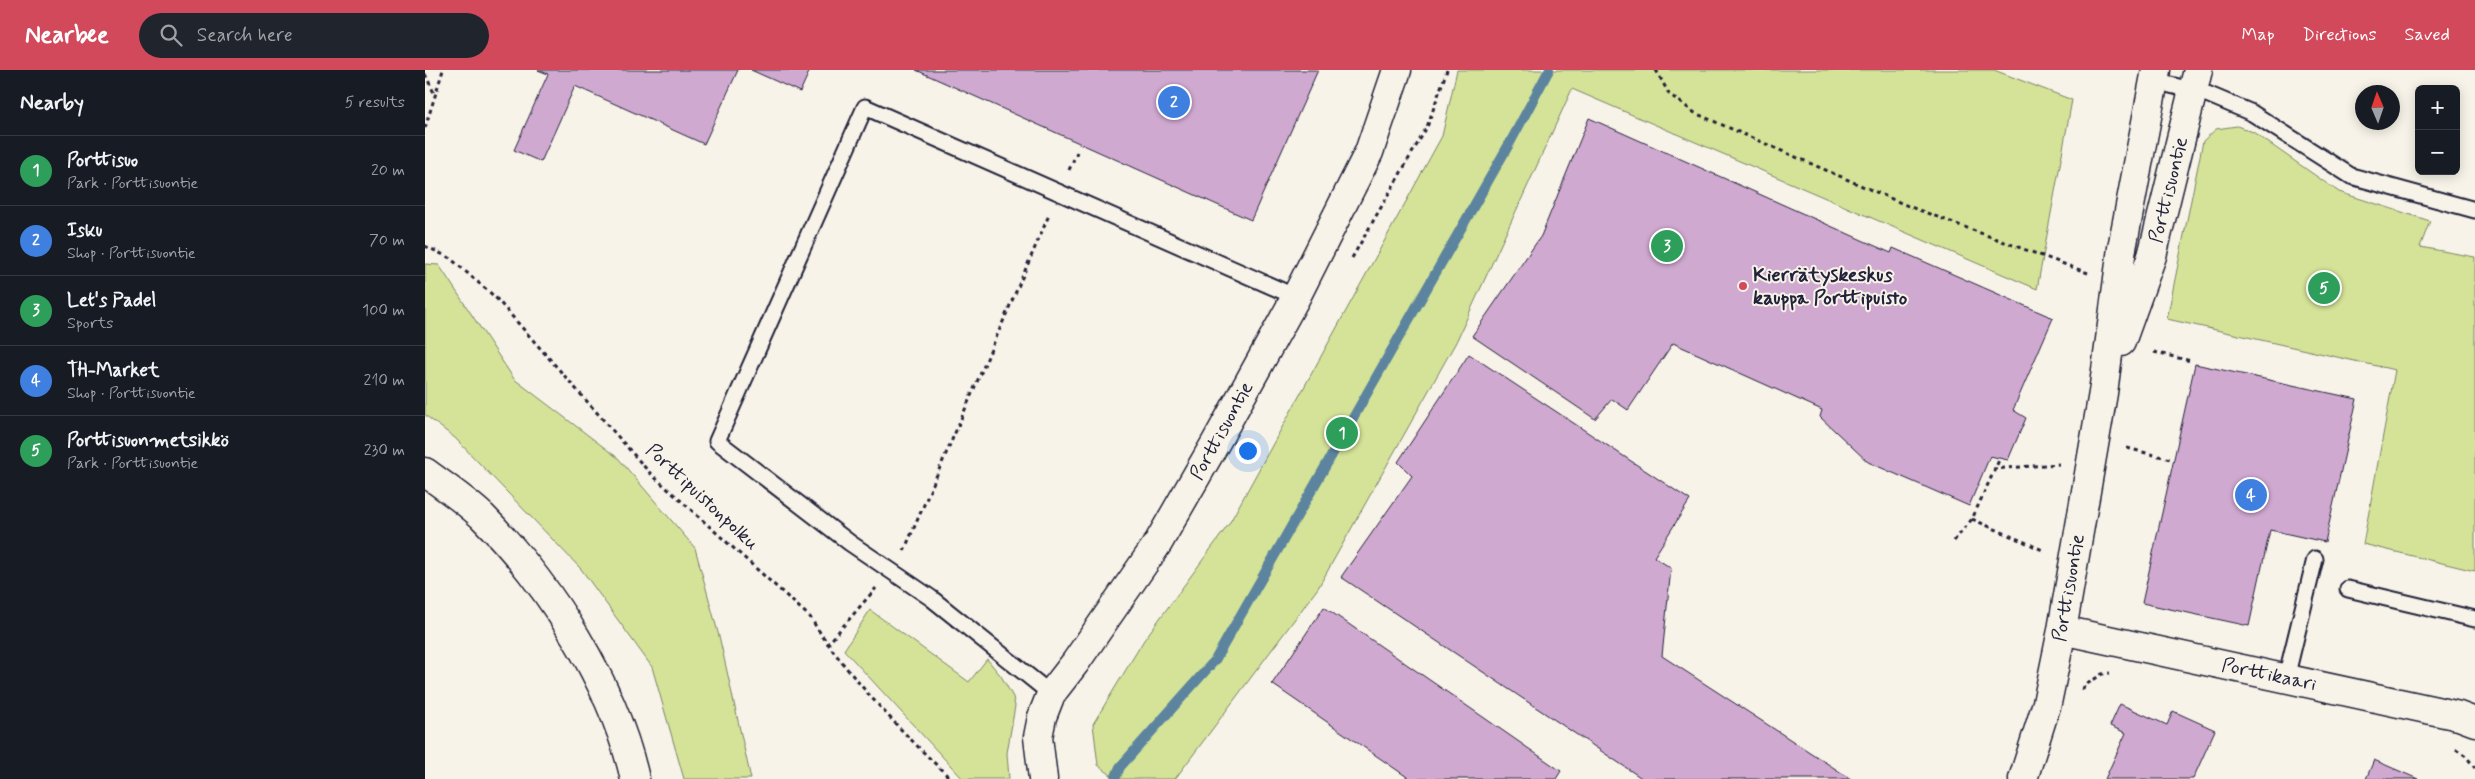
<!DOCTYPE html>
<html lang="en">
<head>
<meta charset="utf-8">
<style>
  body { margin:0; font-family:Mynerve,sans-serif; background:#20242c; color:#f1f3f6 }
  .controls { position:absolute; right:15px; top:15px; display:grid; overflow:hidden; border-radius:8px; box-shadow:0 2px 12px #0003 }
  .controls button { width:45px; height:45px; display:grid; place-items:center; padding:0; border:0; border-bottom:1px solid #363941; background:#171b24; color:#f1f3f6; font:25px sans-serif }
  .compass { position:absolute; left:1930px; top:15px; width:45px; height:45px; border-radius:50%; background:#171b24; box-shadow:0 2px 12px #0003; rotate:358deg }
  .you { position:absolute; left:822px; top:380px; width:18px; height:18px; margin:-12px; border:4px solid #fff; border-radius:50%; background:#1a73e8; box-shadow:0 0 0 8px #1a73e833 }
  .badge { display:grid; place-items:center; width:32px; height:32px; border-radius:50%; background:#d1495b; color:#fff; font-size:16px; font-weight:700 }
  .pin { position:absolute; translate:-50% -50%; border:2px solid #fff; box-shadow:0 1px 5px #0006 }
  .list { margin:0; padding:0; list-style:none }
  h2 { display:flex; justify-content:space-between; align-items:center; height:65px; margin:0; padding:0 20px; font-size:21px }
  h2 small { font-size:16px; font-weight:400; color:#9ea1a6 }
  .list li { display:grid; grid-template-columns:32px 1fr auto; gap:15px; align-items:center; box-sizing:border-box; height:70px; padding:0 20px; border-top:1px solid #363941 }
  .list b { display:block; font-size:19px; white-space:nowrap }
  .list p { margin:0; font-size:16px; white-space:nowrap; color:#9ea1a6 }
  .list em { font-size:16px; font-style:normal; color:#9ea1a6 }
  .icon { flex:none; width:28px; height:28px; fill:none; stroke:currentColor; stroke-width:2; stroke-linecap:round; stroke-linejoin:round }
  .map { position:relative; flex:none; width:2050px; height:709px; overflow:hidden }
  header { display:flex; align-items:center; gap:30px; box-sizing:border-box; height:70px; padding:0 25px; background:#d1495b; color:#fff }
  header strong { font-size:24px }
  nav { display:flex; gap:28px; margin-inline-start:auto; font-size:18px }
  .search { width:350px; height:45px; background:#20242c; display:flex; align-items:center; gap:12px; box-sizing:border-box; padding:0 18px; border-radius:28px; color:#9ea1a6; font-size:19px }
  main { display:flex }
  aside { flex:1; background:#171b24 }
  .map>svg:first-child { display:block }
  .green { fill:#d4e397; stroke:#7b8269 }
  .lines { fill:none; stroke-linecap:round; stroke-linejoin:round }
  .stream { stroke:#5b849f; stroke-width:10 }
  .building { fill:#d0a9d1; stroke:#22223b }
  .service-casing { stroke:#22223b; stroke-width:19 }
  .minor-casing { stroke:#22223b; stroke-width:31 }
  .trunk-casing { stroke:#22223b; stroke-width:31 }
  .path { stroke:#22223b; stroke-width:3; stroke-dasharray:4 4; stroke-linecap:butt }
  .service { stroke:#f7f3e8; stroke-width:15 }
  .minor { stroke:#f7f3e8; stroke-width:28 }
  .trunk { stroke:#f7f3e8; stroke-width:28 }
  .poi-dot { fill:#d1495b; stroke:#f7f3e8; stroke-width:2 }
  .labels { text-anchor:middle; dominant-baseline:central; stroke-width:4; stroke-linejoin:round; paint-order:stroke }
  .street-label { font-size:20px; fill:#22223b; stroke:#f7f3e8 }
  .poi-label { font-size:20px; font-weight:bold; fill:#22223b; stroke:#f7f3e8; text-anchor:start }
</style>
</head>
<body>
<header>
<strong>Nearbee</strong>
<div class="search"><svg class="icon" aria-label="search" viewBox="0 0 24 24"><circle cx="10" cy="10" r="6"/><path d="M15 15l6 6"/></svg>Search here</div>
<nav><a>Map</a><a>Directions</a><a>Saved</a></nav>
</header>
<main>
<aside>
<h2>Nearby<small>5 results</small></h2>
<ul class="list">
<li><span class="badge" style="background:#2e9e5b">1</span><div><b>Porttisuo</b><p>Park · Porttisuontie</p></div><em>20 m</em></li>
<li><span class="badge" style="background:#3f7fe0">2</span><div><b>Isku</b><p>Shop · Porttisuontie</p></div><em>70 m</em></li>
<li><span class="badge" style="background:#2e9e5b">3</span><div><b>Let's Padel</b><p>Sports</p></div><em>100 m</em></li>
<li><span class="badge" style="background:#3f7fe0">4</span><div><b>TH-Market</b><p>Shop · Porttisuontie</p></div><em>210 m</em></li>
<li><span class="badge" style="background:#2e9e5b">5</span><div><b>Porttisuonmetsikkö</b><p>Park · Porttisuontie</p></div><em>230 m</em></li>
</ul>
</aside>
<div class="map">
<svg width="2050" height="709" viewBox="0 0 2050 709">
  <rect width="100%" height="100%" fill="#f7f3e8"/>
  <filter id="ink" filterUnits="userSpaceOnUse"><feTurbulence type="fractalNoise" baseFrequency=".02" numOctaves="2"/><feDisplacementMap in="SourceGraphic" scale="10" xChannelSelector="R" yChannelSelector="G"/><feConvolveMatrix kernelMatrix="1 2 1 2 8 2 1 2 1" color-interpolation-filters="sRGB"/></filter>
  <g filter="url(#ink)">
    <path class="green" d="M1032 0H1569L1647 30 1612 219 1147 19 1031 272 893 518 750 709H691L673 695 668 654 719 570 804 454 1017 66Z
      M1812 56 1828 62 1914 122 2005 151 1995 177 2050 187V501L1938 474 1970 300 1742 249 1778 71 1791 59Z
      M0 194 14 195 89 309 193 388 270 478 295 570 326 709H259L227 597 156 499 30 368 0 345Z
      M445 540 544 612 562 589 576 606 588 627 590 636 582 683 584 709H538L419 580Z"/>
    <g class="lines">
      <path class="stream" d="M690 709 695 697 790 590 1087 69 1124 0"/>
    </g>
    <path class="building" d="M113 0H313L279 74 150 16 116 92 89 80 123 4Z
      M326 0H385L375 22Z
      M491 0H893L826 150Z
      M1164 48 1466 183 1468 178 1628 248 1588 340 1601 348 1583 390 1565 386 1544 436 1443 392 1395 347 1397 340 1248 273 1203 340 1187 329 1170 349 1047 266 1116 166Z
      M1044 284 1265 430 1229 487 1246 498 1237 586 1426 709H1218L916 507 987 406 973 392Z
      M1770 294 1932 329 1900 472 1845 460 1824 556 1717 533Z
      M899 537 1136 701 1131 709H985L847 614Z
      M1695 634 1742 655 1748 641 1790 660 1768 709H1680L1701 663 1685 656Z
      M1949 690 1993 709H1941Z"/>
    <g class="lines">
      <g class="service-casing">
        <path id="service" d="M1729 11 1782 24 1827 43 1926 106 2050 140
          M1923 519 2050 549
          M1861 608 1890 489
          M626 624 506 528 425 473 292 371 440 37 871 227"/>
      </g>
      <g class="minor-casing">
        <path id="minor" d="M1696 272 1727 186 1773 0
          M1637 560 2034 646 2050 652
          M618 709 613 667 617 647 626 624 650 593 733 473 791 372 871 227 944 82 972 0
          M1598 709 1622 633 1637 560 1678 323 1697 178 1731 0"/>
      </g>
      <g class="trunk-casing">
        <path id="trunk" d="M0 402C19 416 40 430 57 446 126 516 188 613 210 709"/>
      </g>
      <path class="path" d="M1231 0 1244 24 1270 43 1483 136 1663 203
        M0 4 10 25
        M0 58 18 0
        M644 100 652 82
        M0 176 25 188 70 227 225 403 385 547C420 604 478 663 526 709
        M927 188 1002 57 1022 0
        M1729 282 1766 291
        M1702 378 1749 390
        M1568 399 1634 394
        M1547 449 1620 481
        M1529 471 1547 449 1575 388
        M479 481 624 145
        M402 575 451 518
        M1658 620 1659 616 1677 604 1685 603
        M2031 679 2041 686 2050 698"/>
      <use href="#service" class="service"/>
      <use href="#minor" class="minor"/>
      <use href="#trunk" class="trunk"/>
    </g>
  </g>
  <circle class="poi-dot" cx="1318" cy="216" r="5"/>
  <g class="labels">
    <g class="street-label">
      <text transform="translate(1744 120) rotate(-76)">Porttisuontie</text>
      <text transform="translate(797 361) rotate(-61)">Porttisuontie</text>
      <text transform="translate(277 427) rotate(43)">Porttipuistonpolku</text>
      <text transform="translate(1644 518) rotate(-80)">Porttisuontie</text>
      <text transform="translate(1844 605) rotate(12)">Porttikaari</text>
    </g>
    <g class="poi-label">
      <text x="1328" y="205">Kierrätyskeskus<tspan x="1328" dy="23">kauppa Porttipuisto</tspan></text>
    </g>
  </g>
</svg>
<div class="controls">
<button>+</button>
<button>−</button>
</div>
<svg class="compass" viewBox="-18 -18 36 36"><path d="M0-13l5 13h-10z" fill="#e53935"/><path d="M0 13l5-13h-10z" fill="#9ea1a6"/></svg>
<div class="you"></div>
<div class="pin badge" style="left:917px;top:363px;background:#2e9e5b">1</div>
<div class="pin badge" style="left:749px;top:32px;background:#3f7fe0">2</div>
<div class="pin badge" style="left:1242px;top:176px;background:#2e9e5b">3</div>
<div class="pin badge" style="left:1826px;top:425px;background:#3f7fe0">4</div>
<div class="pin badge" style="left:1899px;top:218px;background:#2e9e5b">5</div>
</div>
</main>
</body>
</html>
